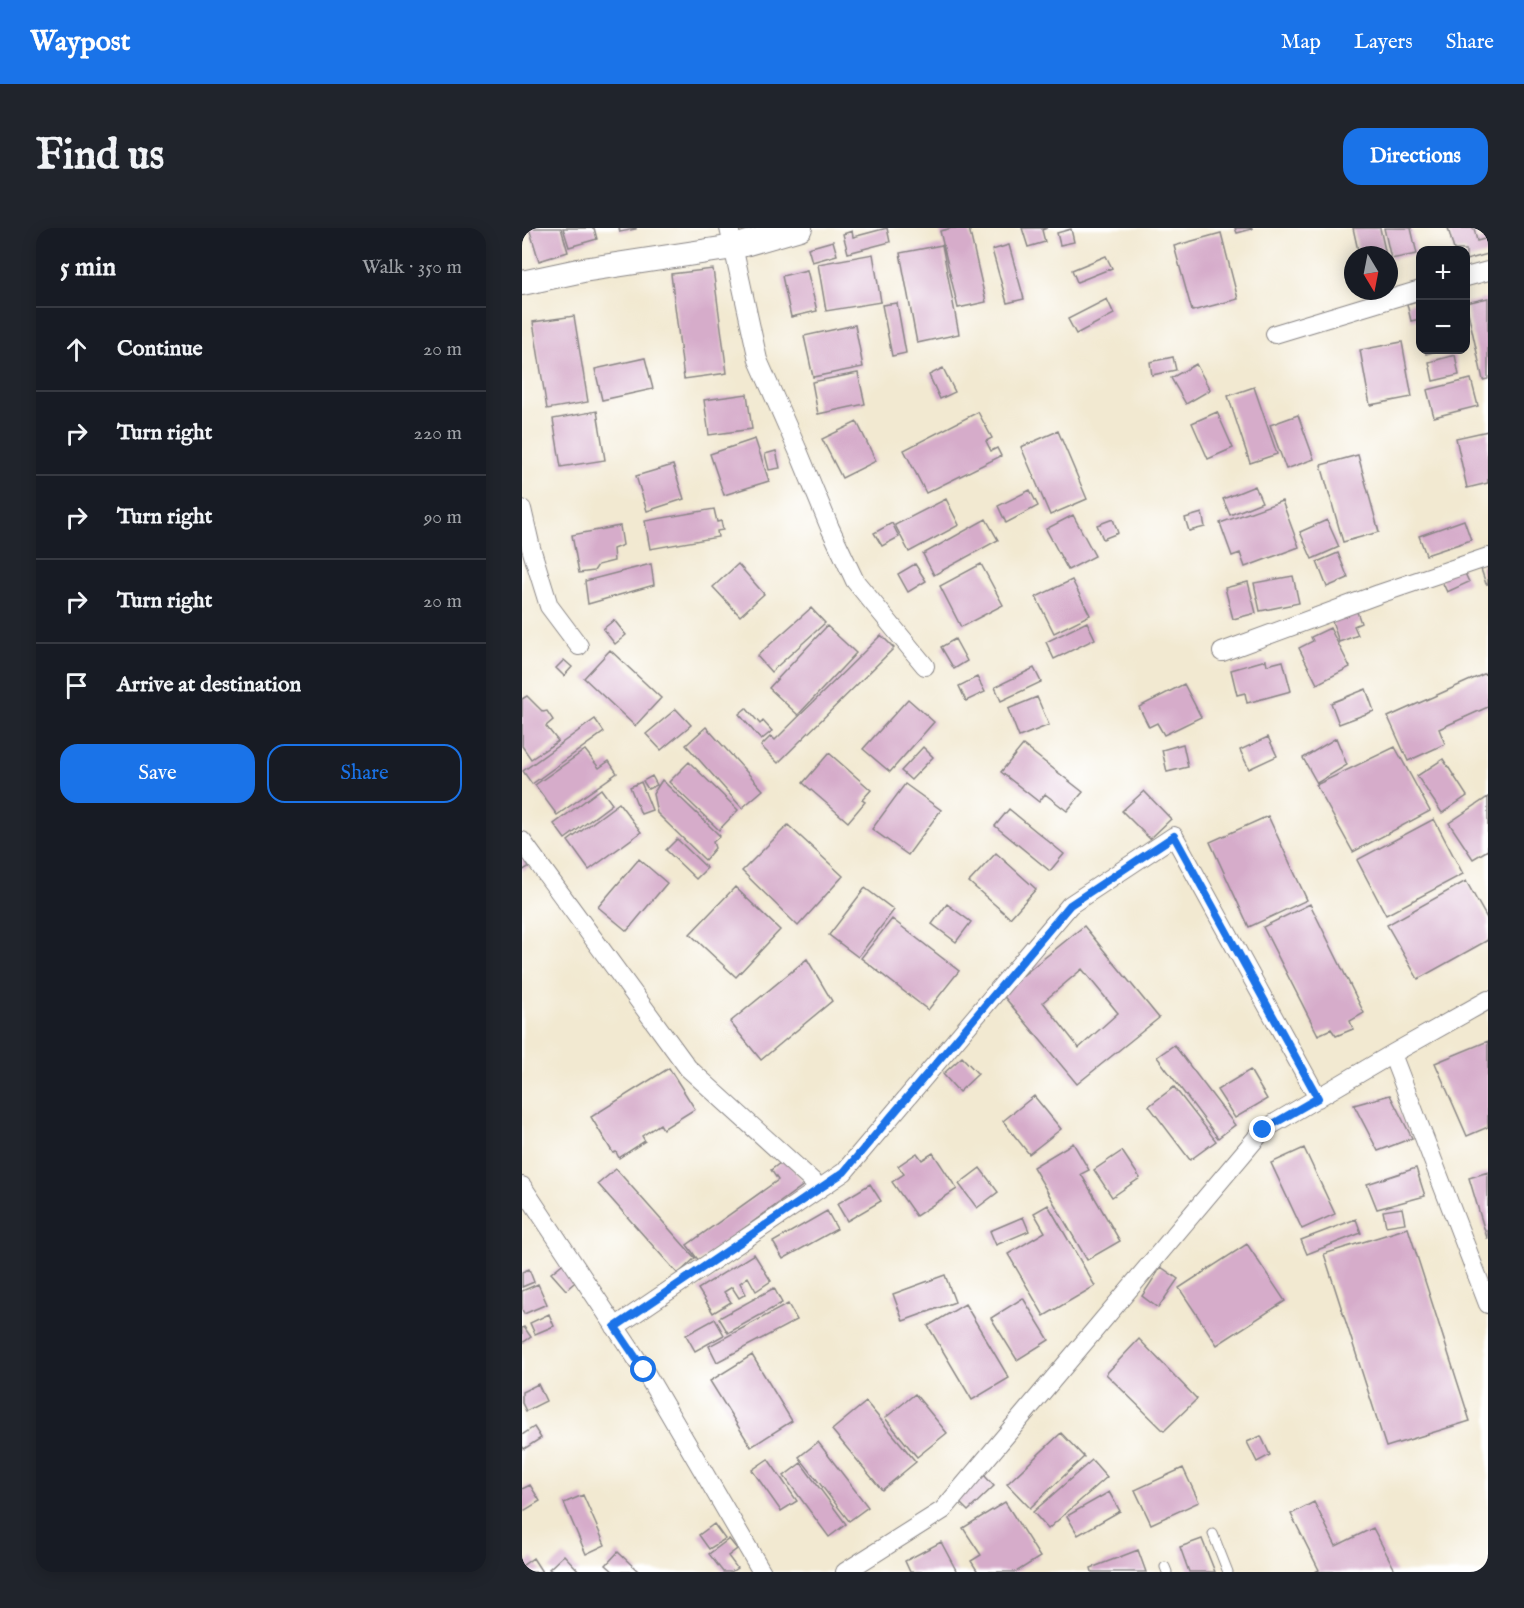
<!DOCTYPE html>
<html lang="en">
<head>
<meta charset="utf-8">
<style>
  body { margin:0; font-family:"IM FELL English",serif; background:#20242c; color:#f1f3f6 }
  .controls { position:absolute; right:18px; top:18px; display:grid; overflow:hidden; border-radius:12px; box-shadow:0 3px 15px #0003 }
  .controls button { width:54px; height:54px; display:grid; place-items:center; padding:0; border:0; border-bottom:2px solid #363941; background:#171b24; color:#f1f3f6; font:30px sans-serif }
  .compass { position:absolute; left:822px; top:18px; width:54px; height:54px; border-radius:50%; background:#171b24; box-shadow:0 3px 15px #0003; rotate:170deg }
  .stop { position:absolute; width:18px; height:18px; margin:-14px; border:4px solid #1a73e8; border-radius:50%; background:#fff }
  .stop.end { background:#1a73e8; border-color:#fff; box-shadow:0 2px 6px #0008 }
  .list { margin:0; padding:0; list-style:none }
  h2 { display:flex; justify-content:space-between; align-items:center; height:78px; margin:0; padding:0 24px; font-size:26px }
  h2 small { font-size:20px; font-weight:400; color:#9ea1a6 }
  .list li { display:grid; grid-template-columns:39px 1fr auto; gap:18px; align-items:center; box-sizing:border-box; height:84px; padding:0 24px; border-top:2px solid #363941 }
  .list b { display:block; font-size:22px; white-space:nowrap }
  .list em { font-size:20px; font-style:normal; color:#9ea1a6 }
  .actions { display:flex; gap:12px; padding:18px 24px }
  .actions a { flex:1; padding:14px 0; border:2px solid #1a73e8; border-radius:18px; text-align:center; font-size:21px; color:#1a73e8 }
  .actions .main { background:#1a73e8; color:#fff }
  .icon { flex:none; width:33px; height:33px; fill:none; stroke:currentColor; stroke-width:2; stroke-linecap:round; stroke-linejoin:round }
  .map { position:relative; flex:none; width:966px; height:1344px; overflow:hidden; border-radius:18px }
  header { display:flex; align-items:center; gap:36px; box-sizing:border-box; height:84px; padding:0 30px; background:#1a73e8; color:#fff }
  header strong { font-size:28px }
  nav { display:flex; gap:33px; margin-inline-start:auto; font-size:21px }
  .intro { display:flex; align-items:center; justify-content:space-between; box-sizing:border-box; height:144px; padding:0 36px }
  h1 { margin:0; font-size:42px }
  .button { padding:15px 27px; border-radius:18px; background:#1a73e8; color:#fff; font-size:21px; font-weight:700 }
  main { display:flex; gap:36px; padding:0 36px }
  aside { flex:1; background:#171b24; border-radius:18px; box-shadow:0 3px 15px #0003 }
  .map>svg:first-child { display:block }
  .building { fill:#d6acca; fill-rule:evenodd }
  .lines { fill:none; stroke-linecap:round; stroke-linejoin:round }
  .lane-casing { stroke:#8a8686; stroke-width:11 }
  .street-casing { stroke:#8a8686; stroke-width:20 }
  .secondary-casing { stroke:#8a8686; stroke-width:26 }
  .lane { stroke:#fff; stroke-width:9 }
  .street { stroke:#fff; stroke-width:18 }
  .secondary { stroke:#fff; stroke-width:24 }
  .route { stroke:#1a73e8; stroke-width:8 }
</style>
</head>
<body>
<header>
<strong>Waypost</strong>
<nav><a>Map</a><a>Layers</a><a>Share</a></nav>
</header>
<div class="intro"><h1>Find us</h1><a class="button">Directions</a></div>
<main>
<aside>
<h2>5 min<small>Walk · 350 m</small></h2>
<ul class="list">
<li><svg class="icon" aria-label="ahead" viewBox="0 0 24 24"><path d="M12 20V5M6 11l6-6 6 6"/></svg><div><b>Continue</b></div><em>20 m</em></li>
<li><svg class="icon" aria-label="right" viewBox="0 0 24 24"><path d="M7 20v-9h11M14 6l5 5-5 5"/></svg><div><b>Turn right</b></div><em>220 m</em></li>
<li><svg class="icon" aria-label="right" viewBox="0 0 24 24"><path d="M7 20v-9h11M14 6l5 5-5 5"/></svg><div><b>Turn right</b></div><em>90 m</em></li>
<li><svg class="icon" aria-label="right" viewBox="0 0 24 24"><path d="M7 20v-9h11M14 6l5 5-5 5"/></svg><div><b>Turn right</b></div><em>20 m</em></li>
<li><svg class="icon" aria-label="arrive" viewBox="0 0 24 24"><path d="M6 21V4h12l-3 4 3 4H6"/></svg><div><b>Arrive at destination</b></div></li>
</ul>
<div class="actions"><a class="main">Save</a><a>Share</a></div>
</aside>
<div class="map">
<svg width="966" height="1344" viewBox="0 0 966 1344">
  <rect width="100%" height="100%" fill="#fff"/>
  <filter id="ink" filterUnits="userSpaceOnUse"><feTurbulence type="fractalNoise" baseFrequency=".0167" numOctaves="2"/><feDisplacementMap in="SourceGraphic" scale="12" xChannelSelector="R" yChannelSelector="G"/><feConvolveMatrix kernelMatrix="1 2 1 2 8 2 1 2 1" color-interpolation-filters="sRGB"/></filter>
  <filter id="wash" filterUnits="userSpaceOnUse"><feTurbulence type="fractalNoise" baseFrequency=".008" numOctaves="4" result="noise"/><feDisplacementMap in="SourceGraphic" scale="24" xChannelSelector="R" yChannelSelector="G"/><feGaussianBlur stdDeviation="1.35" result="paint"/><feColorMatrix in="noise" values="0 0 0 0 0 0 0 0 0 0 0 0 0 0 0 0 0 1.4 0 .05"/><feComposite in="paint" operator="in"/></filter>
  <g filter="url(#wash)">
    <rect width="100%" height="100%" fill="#f2e9d1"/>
    <g id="blocks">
      <path class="building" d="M7 0H39L46 24 17 33Z
        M41 0H72L75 11 47 19Z
        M97 0H114V1L98 4Z
        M365 0 368 14 326 25 321 6 330 3 331 9Z
        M430 0H447L464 74 436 80 418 3Z
        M500 0H525L520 2 523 14 506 19Z
        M713 0H730V1L715 5Z
        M831 0H858L864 27H837Z
        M862 0H889L895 26 869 31Z
        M926 0H952L955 13 966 10V26L944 32V22H932Z
        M549 1 552 14 538 17 535 5Z
        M699 5 716 71 670 83 652 18Z
        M311 13 315 27 290 34 286 20Z
        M420 17 437 106 395 115 378 25Z
        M487 17 502 71 485 75 470 22Z
        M351 26 359 74 304 83 296 36Z
        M584 28 590 40 555 54 550 42Z
        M191 41 205 145 162 151 149 46Z
        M285 42 295 83 269 89 260 48Z
        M966 70V151L961 152 944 75Z
        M585 71 592 86 554 106 546 91Z
        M898 72V91L889 93 885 76Z
        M375 75 384 125 370 128 360 77Z
        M52 88 66 174 25 181 11 94Z
        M333 97 341 139 291 149 282 108Z
        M880 114 890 169 848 177 838 122Z
        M903 122H918L904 126Z
        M933 127 937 147 911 153 907 134Z
        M651 129 654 142 630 147 628 134Z
        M123 130 131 161 80 172 73 141Z
        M674 136 688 162 664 176 649 150Z
        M421 140 433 164 418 171 407 147Z
        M336 145 343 176 296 186 290 154Z
        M949 151 956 178 912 189 905 162Z
        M732 159 755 226 728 235 706 168Z
        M225 166 230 201 187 207 182 172Z
        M75 183 83 232 39 239 31 191Z
        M456 184 470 210 464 213 469 223 475 220 479 228 404 265 382 222Z
        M695 184 711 220 686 231 670 195Z
        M776 187 792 231 764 241 748 197Z
        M335 194 354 233 320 250 300 211Z
        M536 203 565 271 528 287 499 219Z
        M966 203V255L945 260 934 210Z
        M233 211 247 253 202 267 188 226Z
        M254 223 258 240 247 242 243 226Z
        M836 227 857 304 821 314 799 237Z
        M151 237 162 271 125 283 114 248Z
        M733 258 740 274 708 287 701 271Z
        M508 262 516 278 484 295 476 278Z
        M424 271 437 297 387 324 373 297Z
        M760 273 777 319 723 339 718 325 710 328 698 295Z
        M192 281 195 294 199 293 201 302 195 303 196 309 128 321 123 293Z
        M680 285 683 299 667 303 663 290Z
        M551 287 573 328 546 342 524 301Z
        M464 291 476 312 412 347 401 326Z
        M591 291 596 305 581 311 575 297Z
        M805 292 817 319 790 331 778 304Z
        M942 292 949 312 904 327 897 308Z
        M370 295 377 309 360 318 352 305Z
        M98 298 101 317 91 321 92 333 76 337 72 343 57 345 50 307Z
        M816 325 826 350 805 359 795 334Z
        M129 336 132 357 66 376 63 353Z
        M216 336 242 366 218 388 191 359Z
        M393 336 404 353 386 364 376 346Z
        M459 336 481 377 439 399 418 358Z
        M966 336V356H964L958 338Z
        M940 339 947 354 925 364 918 349Z
        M771 348 777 375 738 383 732 355Z
        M550 352 568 387 532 405 514 369Z
        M726 354 734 385 711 391 703 360Z
        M289 380 303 395 249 444 235 428Z
        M834 381 839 395 832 398 836 407 817 414 809 390Z
        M92 392 104 407 93 416 81 401Z
        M565 394 573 411 532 431 524 414Z
        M305 398 334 425 276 487 247 460Z
        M808 400 828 439 795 456 777 420 791 413 789 409Z
        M359 407 372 420 256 535 239 518 249 508 253 512Z
        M433 411 445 433 432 441 419 419Z
        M88 422 139 470 113 498 62 450Z
        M42 432 50 439 42 448 34 440Z
        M744 432 745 437 761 433 769 463 725 475 723 465 715 467 709 442Z
        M512 440 519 454 479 473 473 459Z
        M964 445 966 450V479L917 501 923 516 886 533 866 489Z
        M455 449 463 464 444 473 437 458Z
        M662 456 679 489 642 507 635 495 627 499 617 479Z
        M844 461 852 483 817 496 809 475Z
        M5 468 21 484 25 483 31 492 24 498 36 513 9 531 0 518V471Z
        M515 469 527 497 497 509 486 481Z
        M386 471 412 494 368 544 341 521Z
        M224 480 238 496 241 493 250 503 239 512 217 486Z
        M154 481 169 497 139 522 124 506Z
        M73 491 82 504 10 556 1 543Z
        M184 499 241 562 220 580 164 517Z
        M746 509 755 528 727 541 718 522Z
        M814 510 825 537 795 555 781 530Z
        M661 516 666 539 645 544 640 522Z
        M501 517 561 564 545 583 523 566 517 574 479 544Z
        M401 519 411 529 389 552 379 543Z
        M873 519 908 583 831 624 794 557Z
        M63 522 77 540 87 533 95 545 35 587 13 557Z
        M307 525 349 562 340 572 343 574 326 594 281 555Z
        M921 531 945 568 920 585 895 548Z
        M167 534 216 582 197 602 147 554Z
        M130 548 135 557 126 561 121 553Z
        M140 552 198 608 191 614 193 620 183 632 135 585 131 566Z
        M119 554 130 582 119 586 108 559Z
        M383 556 419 582 386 627 350 601Z
        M79 561 90 576 43 611 32 596Z
        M622 563 649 591 628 611 600 583Z
        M966 569V622L951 631 927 595Z
        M97 575 119 604 67 642 46 613Z
        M487 581 542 626 528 643 473 598Z
        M746 588 785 672 727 699 688 614Z
        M912 591 941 646 864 687 835 632Z
        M266 597 321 648 276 698 220 643Z
        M155 611 185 640 174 651 144 622Z
        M0 623 8 638 0 643Z
        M474 625 514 661 488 690 447 654Z
        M117 631 145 655 105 703 76 679Z
        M944 653 966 692V712L896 751 865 697Z
        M213 659 258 702 214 749 168 706Z
        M343 660 372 682 336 729 307 707Z
        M425 676 449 694 434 714 410 696Z
        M788 676 842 785 828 793 831 801 814 808 809 801 796 807 741 699Z
        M370 691 437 743 406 782 339 730Z
        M562 698 637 790 555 856 479 765ZM560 741 596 785 557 820 521 774Z
        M285 731 310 773 239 832 208 794Z
        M966 813V899L945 908 913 835Z
        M652 817 713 897 696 910 635 829Z
        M440 829 456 846 437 864 421 846Z
        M147 840 173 881 141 901 138 896 120 908 123 913 97 930 94 924 91 925 69 889Z
        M728 842 745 871 713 890 695 862Z
        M652 859 694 913 668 932 627 878Z
        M868 867 890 910 856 923 832 877Z
        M512 868 539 901 507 926 481 893Z
        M551 915 567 942 559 946 598 1013 565 1032 511 939Z
        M782 920 813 986 780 1001 749 935Z
        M600 923 618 950 590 969 572 942Z
        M395 925 400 932 411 925 435 961 394 988 370 954 382 946 376 938Z
        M263 931 283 956 177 1033 165 1017 256 952 249 942Z
        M458 940 476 964 455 980 437 956Z
        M894 940 903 968 855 981 845 956Z
        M94 941 173 1030 156 1046 76 956Z
        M966 944V1010H965L947 950Z
        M348 956 359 973 325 993 315 976Z
        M526 977 573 1058 522 1088 486 1026 523 1004 512 985Z
        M880 980 883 995 864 998 861 983Z
        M305 983 315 1001 261 1031 251 1014Z
        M501 989 507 1003 474 1017 468 1003Z
        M834 991 839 1005 785 1026 779 1012Z
        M886 1000 948 1193 864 1219 802 1026Z
        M725 1016 763 1073 695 1117 657 1060Z
        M232 1026 249 1053 234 1063 226 1049 218 1055 224 1066 217 1070 210 1059 202 1064 209 1074 191 1085 176 1061Z
        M44 1033 59 1049 44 1062 29 1045Z
        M639 1039 656 1051 636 1080 620 1068Z
        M7 1041 12 1054 0 1059V1044Z
        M423 1047 433 1074 381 1093 371 1066Z
        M16 1056 25 1076 2 1086 0 1081V1063Z
        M252 1060 260 1075 206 1105 197 1090Z
        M501 1070 527 1112 495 1132 469 1090Z
        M266 1076 275 1092 195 1134 187 1118Z
        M443 1076 487 1150 450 1172 406 1098Z
        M27 1086 32 1098 13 1106 8 1095Z
        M193 1091 202 1107 173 1123 164 1107Z
        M2 1099 9 1109 0 1115V1100Z
        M617 1111 675 1171 642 1203 584 1146Z
        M230 1127 270 1193 229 1219 188 1153Z
        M16 1156 24 1173 4 1183 0 1175V1164Z
        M393 1166 425 1205 395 1229 363 1190Z
        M344 1174 394 1234 360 1262 310 1202Z
        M12 1199 19 1210 2 1221 0 1218V1207Z
        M539 1205 562 1229 508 1280 485 1256Z
        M739 1208 748 1227 735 1234 725 1214Z
        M296 1214 346 1279 327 1293 277 1229Z
        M246 1231 275 1273 259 1283 230 1242Z
        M570 1232 585 1249 526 1301 511 1284Z
        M279 1235 324 1296 307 1309 262 1248Z
        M661 1240 677 1274 629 1296 613 1262Z
        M461 1246 472 1258 446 1283 434 1271Z
        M8 1257 18 1273 0 1284V1261Z
        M587 1264 598 1283 556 1307 545 1288Z
        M61 1267 83 1317 64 1326 42 1275Z
        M483 1274 518 1329 494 1344H456L449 1333 459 1327 441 1300Z
        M792 1274 814 1318 851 1300 874 1344H793L797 1342 769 1286Z
        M192 1296 203 1311 187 1321 177 1307Z
        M207 1311 215 1321 206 1328 215 1340 209 1344H201L187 1326Z
        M680 1311 693 1344H667L658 1319Z
        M419 1314 435 1344H388L383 1333Z
        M616 1322 624 1344H570L569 1340Z
        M96 1324 117 1344H92L84 1337Z
        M42 1327 58 1344H31L27 1341Z
        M11 1330 20 1344H0V1338Z"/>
    </g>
  </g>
  <g filter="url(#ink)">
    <use href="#blocks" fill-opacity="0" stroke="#8a8686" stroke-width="1.5"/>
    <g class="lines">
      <g class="lane-casing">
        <path id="lane" d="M691 1306 706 1344
          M643 1339 645 1344"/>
      </g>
      <g class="street-casing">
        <path id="street" d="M207 0 236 132 277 225 308 300 333 353 403 438
          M944 49 966 43
          M753 106 898 62
          M0 281 9 320 27 378 57 418
          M700 424 857 366 966 329
          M0 613 166 840 298 960
          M870 826 966 1076
          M0 958 122 1142 240 1344
          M93 1099 322 944 548 677 652 608 796 870
          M323 1344 421 1282 741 902 870 826 966 772"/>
      </g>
      <g class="secondary-casing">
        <path id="secondary" d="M0 55 61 42 212 19 278 0"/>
      </g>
      <use href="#lane" class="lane"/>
      <use href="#street" class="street"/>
      <use href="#secondary" class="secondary"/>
    </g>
  </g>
  <g class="lines" filter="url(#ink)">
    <path class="route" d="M122 1142 93 1099 322 944 548 677 652 608 796 870 741 902"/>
  </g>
</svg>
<div class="controls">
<button>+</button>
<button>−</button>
</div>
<svg class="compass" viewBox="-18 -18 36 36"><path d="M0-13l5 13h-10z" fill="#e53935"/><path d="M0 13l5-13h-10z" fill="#9ea1a6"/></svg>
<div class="stop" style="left:122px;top:1142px"></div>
<div class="stop end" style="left:741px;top:902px"></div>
</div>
</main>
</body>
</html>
